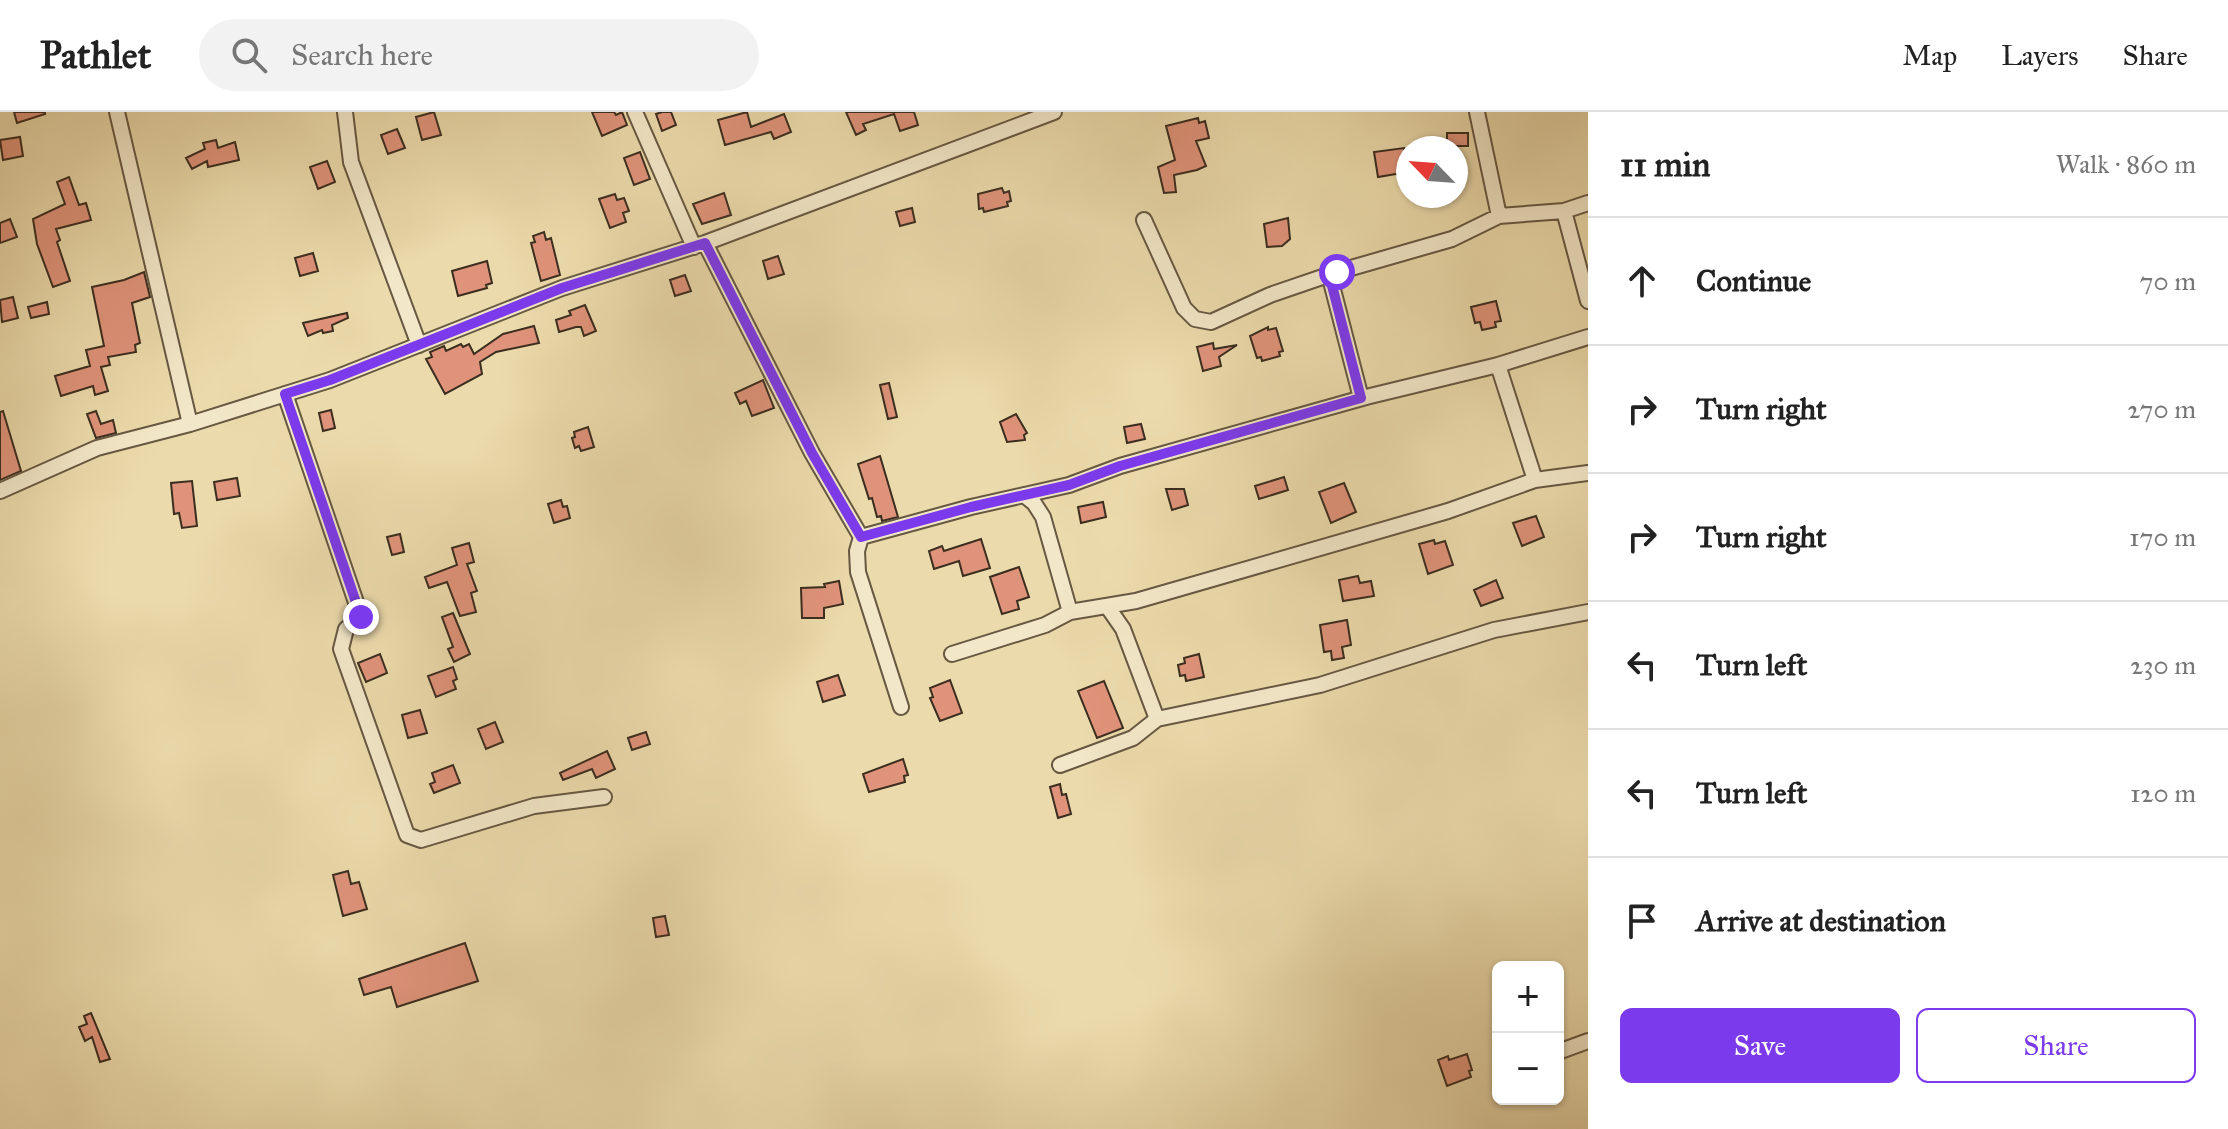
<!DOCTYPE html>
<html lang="en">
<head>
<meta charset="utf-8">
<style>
  body { margin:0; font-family:"IM FELL Great Primer",serif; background:#f2f2f2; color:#222 }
  .controls { position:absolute; right:24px; bottom:24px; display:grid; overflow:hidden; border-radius:12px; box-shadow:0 2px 6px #0004 }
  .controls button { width:72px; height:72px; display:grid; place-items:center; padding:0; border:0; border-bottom:2px solid #e0e0e0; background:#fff; color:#222; font:40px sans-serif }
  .compass { position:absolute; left:1396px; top:24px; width:72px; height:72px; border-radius:50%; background:#fff; box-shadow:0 2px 6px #0004; rotate:295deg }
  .stop { position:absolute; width:24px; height:24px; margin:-18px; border:6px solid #7c3aed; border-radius:50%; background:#fff }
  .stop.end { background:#7c3aed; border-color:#fff; box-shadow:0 2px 8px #0008 }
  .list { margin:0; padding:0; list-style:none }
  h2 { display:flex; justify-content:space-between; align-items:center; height:104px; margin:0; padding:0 32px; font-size:34px }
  h2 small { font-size:26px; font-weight:400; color:#767676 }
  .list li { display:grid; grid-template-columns:52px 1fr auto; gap:24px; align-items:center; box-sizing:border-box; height:128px; padding:0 32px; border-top:2px solid #e0e0e0 }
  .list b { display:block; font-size:30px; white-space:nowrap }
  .list em { font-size:26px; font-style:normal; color:#767676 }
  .actions { display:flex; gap:16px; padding:24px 32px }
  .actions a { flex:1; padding:18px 0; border:2px solid #7c3aed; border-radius:12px; text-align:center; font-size:28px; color:#7c3aed }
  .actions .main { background:#7c3aed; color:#fff }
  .icon { flex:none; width:44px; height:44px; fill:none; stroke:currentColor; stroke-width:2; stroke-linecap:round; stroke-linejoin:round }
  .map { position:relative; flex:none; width:1588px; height:1017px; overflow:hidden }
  header { display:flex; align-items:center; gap:48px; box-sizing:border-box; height:112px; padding:0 40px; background:#fff; border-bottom:2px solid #e0e0e0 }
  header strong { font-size:38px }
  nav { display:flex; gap:44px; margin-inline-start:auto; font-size:28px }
  .search { width:560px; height:72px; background:#f2f2f2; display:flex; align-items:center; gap:20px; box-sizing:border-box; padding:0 28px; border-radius:44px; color:#767676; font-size:30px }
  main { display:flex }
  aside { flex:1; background:#fff }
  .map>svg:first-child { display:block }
  .building { fill:#df937a; stroke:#3b2d1f; stroke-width:2 }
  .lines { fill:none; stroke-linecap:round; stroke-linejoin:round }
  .street-casing { stroke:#675842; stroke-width:18 }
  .street { stroke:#f2e7c8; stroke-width:14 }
  .route { stroke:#7c3aed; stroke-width:10 }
</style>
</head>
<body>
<header>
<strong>Pathlet</strong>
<div class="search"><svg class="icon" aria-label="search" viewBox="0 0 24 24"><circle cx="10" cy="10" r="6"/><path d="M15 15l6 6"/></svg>Search here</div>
<nav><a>Map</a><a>Layers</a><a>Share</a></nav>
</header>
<main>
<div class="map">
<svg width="1588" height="1017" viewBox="0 0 1588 1017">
  <rect width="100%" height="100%" fill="#ebdaab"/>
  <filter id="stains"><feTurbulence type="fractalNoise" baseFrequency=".0025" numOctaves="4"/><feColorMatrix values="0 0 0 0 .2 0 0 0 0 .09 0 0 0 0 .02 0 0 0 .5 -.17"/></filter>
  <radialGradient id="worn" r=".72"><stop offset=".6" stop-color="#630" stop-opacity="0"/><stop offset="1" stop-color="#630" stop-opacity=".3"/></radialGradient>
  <path class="building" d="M14 0H45V2L17 11Z
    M434 0 441 23 422 28 416 5Z
    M592 0H614L616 3 622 0 627 13 602 24Z
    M662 0H671L676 13 662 19 656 2Z
    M747 0 751 15 784 2 791 20 774 27 771 20 725 33 718 8Z
    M846 0H914L918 13 900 19 894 2 863 12 866 18 856 23Z
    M1198 6 1199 11 1205 9 1209 26 1196 29 1206 54 1197 58 1174 63 1176 80 1164 81 1158 55 1175 48 1166 14Z
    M397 17 405 36 388 42 381 23Z
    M1447 21H1468V34H1447Z
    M20 25 23 44 3 48 0 28Z
    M216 28 218 36 235 30 239 48 208 55 207 49 192 57 186 46 205 37 203 31Z
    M1404 36 1408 60 1378 65 1374 40Z
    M640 40 650 67 634 73 624 46Z
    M327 49 335 70 318 77 310 55Z
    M69 65 79 93 86 91 91 108 56 117 60 128 57 130 70 169 53 175 37 132 33 107 65 92 57 70Z
    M1002 76 1004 81 1009 79 1011 89 1007 90 1008 94 984 100 983 96 979 97 978 82Z
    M724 81 731 103 702 112 693 92Z
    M615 82 617 88 624 86 629 99 623 101 626 110 610 116 599 87Z
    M912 96 915 110 900 114 896 100Z
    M1288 106 1290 127 1282 134 1267 135 1264 112Z
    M10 107 17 125 0 131V111Z
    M544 120 546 128 551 126 560 163 541 169 531 131 535 130 533 124Z
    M313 141 318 159 300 164 295 146Z
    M778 144 784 162 768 167 763 149Z
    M487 149 492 171 486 173 487 176 458 184 452 159Z
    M144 160 150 185 132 191 140 231 135 233 136 240 108 245 110 253 101 255 108 279 95 283 93 274 61 284 55 264 90 254 86 238 104 234 92 175 124 168Z
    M685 163 691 179 675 184 670 168Z
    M13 185 18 206 2 210 0 188Z
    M1496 189 1501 209 1495 210 1496 215 1482 218 1480 210 1475 211 1471 195Z
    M47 190 49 202 31 206 28 195Z
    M585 193 596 219 584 224 581 215H576L559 220 556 208 571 203 569 199Z
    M347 201 348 206 332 213 333 219 323 221 322 218 308 224 303 211Z
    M534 214 539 231 496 240 480 250 482 262 445 282 426 247 432 245 430 240 444 234 446 239 461 232 463 235 469 232 474 242 503 222Z
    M1268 215V218L1276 216 1283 239 1279 240 1280 244 1262 249 1261 245 1257 246 1250 224Z
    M1213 231 1214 237 1237 233 1219 245 1221 254 1203 259 1197 235Z
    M763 268 774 296 752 304 746 289 740 292 735 281Z
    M889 271 897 305 888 307 880 273Z
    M331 298 335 316 323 319 319 301Z
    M3 299 21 359 0 368V300Z
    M96 299 101 312 113 308 116 321 96 326 87 302Z
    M1016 302 1027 321 1024 323 1025 328 1007 330 1000 310Z
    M1141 312 1145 327 1127 331 1124 315Z
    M588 315 594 335 581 339 579 334 575 336 572 326 575 325 574 320Z
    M880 344 898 405 882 409 881 404 877 405 872 386 869 387 858 352Z
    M1284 365 1288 378 1259 387 1255 374Z
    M237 366 240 384 217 388 214 370Z
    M192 369 197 414 182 416 179 401 174 402 171 371Z
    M1344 371 1356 400 1331 411 1319 380Z
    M1166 377H1184L1188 393 1172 398Z
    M561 388 563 395 567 394 570 406 554 411 548 392Z
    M1103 390 1106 405 1081 411 1078 395Z
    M1536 404 1544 425 1522 434 1513 411Z
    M400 422 404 440 392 443 387 425Z
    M981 427 990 456 963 464 959 449 934 457 929 439 942 434 944 439Z
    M1434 428 1435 432 1445 429 1453 453 1428 462 1419 432Z
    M469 431 474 450 467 452 477 479 471 481 476 500 460 504 447 470 429 476 425 465 457 453 452 436Z
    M1019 455 1029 485 1017 489 1019 497 1002 502 990 465Z
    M1358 464 1360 471 1371 469 1374 484 1343 489 1339 468Z
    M1496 468 1503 486 1481 494 1474 478Z
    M839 469 843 492 824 496V506H802L801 476 825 475 824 472Z
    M453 501 470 542 454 550 448 537 453 535 442 505Z
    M1347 508 1351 533 1342 535 1344 546 1332 548 1331 539 1324 540 1320 513Z
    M380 542 387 561 366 570 358 551Z
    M1199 542 1204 565 1186 569 1185 563 1180 564 1178 553 1185 551 1184 546Z
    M453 555 457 567 453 569 456 577 436 585 428 564Z
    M838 563 845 583 823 590 817 570Z
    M950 568 962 601 940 609 930 586 933 585 930 576Z
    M1104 569 1123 616 1097 626 1078 579Z
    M420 598 427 621 408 626 402 603Z
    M495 610 503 630 486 637 478 617Z
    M646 620 650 632 632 638 628 626Z
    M607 639 615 657 596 666 592 657 563 668 560 661Z
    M903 647 908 663 904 664 905 670 869 680 863 662Z
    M453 653 460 671 434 681 430 672 435 670 432 661Z
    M1060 672 1062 683 1066 682 1071 702 1058 706 1050 675Z
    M348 759 351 772 359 770 367 797 343 804 333 763Z
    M665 804 669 823 656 825 653 806Z
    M465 831 478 869 397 895 391 875 364 883 359 867Z
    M91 901 110 947 100 950 92 925 85 929 79 915 87 912 84 904Z
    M1467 942 1472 958 1469 959 1471 965 1447 974 1438 948 1448 944 1449 948Z"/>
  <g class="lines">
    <g class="street-casing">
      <path id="street" d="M117 0 190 312
        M345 0 351 50 419 233
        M635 0 694 135
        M1477 0 1499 104
        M1564 99 1588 189
        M1144 108 1184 196 1195 207 1211 210 1270 183 1337 160 1452 127 1499 104 1564 99 1588 91
        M705 131 812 341 861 425 857 439 858 460 901 595
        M1329 162 1361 286
        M1498 253 1535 368
        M285 282 361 505 346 517 341 537 407 723 421 728 534 694 604 685
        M0 379 97 336 190 312 330 268 562 176 705 131 1054 0
        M1024 383 1034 391 1043 405 1070 500
        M861 425 971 395 1069 373 1120 354 1366 285 1498 253 1588 225
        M1107 494 1123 517 1157 607
        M952 542 1045 513 1070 500 1136 489 1448 399 1535 368 1588 361
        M1060 653 1133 626 1157 607 1320 573 1494 518 1588 500
        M1558 940 1588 929"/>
    </g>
    <use href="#street" class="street"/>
  </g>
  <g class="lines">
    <path class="route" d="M361 505 285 282 330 268 562 176 705 131 812 341 861 425 971 395 1069 373 1120 354 1361 286 1329 162 1337 160"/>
  </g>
  <rect width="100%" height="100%" filter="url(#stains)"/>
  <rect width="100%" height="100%" fill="url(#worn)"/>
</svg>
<div class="controls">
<button>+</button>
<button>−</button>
</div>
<svg class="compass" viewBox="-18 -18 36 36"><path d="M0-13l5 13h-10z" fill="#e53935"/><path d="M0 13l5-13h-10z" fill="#767676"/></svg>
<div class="stop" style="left:1337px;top:160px"></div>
<div class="stop end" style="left:361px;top:505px"></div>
</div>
<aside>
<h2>11 min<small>Walk · 860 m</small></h2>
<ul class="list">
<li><svg class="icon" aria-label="ahead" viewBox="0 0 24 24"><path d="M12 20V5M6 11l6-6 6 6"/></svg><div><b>Continue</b></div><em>70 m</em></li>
<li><svg class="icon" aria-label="right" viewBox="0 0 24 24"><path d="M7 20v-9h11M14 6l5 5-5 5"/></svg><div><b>Turn right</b></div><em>270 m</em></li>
<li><svg class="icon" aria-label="right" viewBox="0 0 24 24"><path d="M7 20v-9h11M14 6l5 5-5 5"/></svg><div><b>Turn right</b></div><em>170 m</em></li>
<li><svg class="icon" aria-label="left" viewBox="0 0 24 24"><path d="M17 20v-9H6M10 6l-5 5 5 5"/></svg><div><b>Turn left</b></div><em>230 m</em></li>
<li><svg class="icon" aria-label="left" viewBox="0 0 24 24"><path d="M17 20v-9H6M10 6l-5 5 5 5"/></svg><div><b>Turn left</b></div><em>120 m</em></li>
<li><svg class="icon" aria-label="arrive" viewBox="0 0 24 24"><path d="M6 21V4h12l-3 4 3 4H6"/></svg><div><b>Arrive at destination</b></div></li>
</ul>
<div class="actions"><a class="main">Save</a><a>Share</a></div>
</aside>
</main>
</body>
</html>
